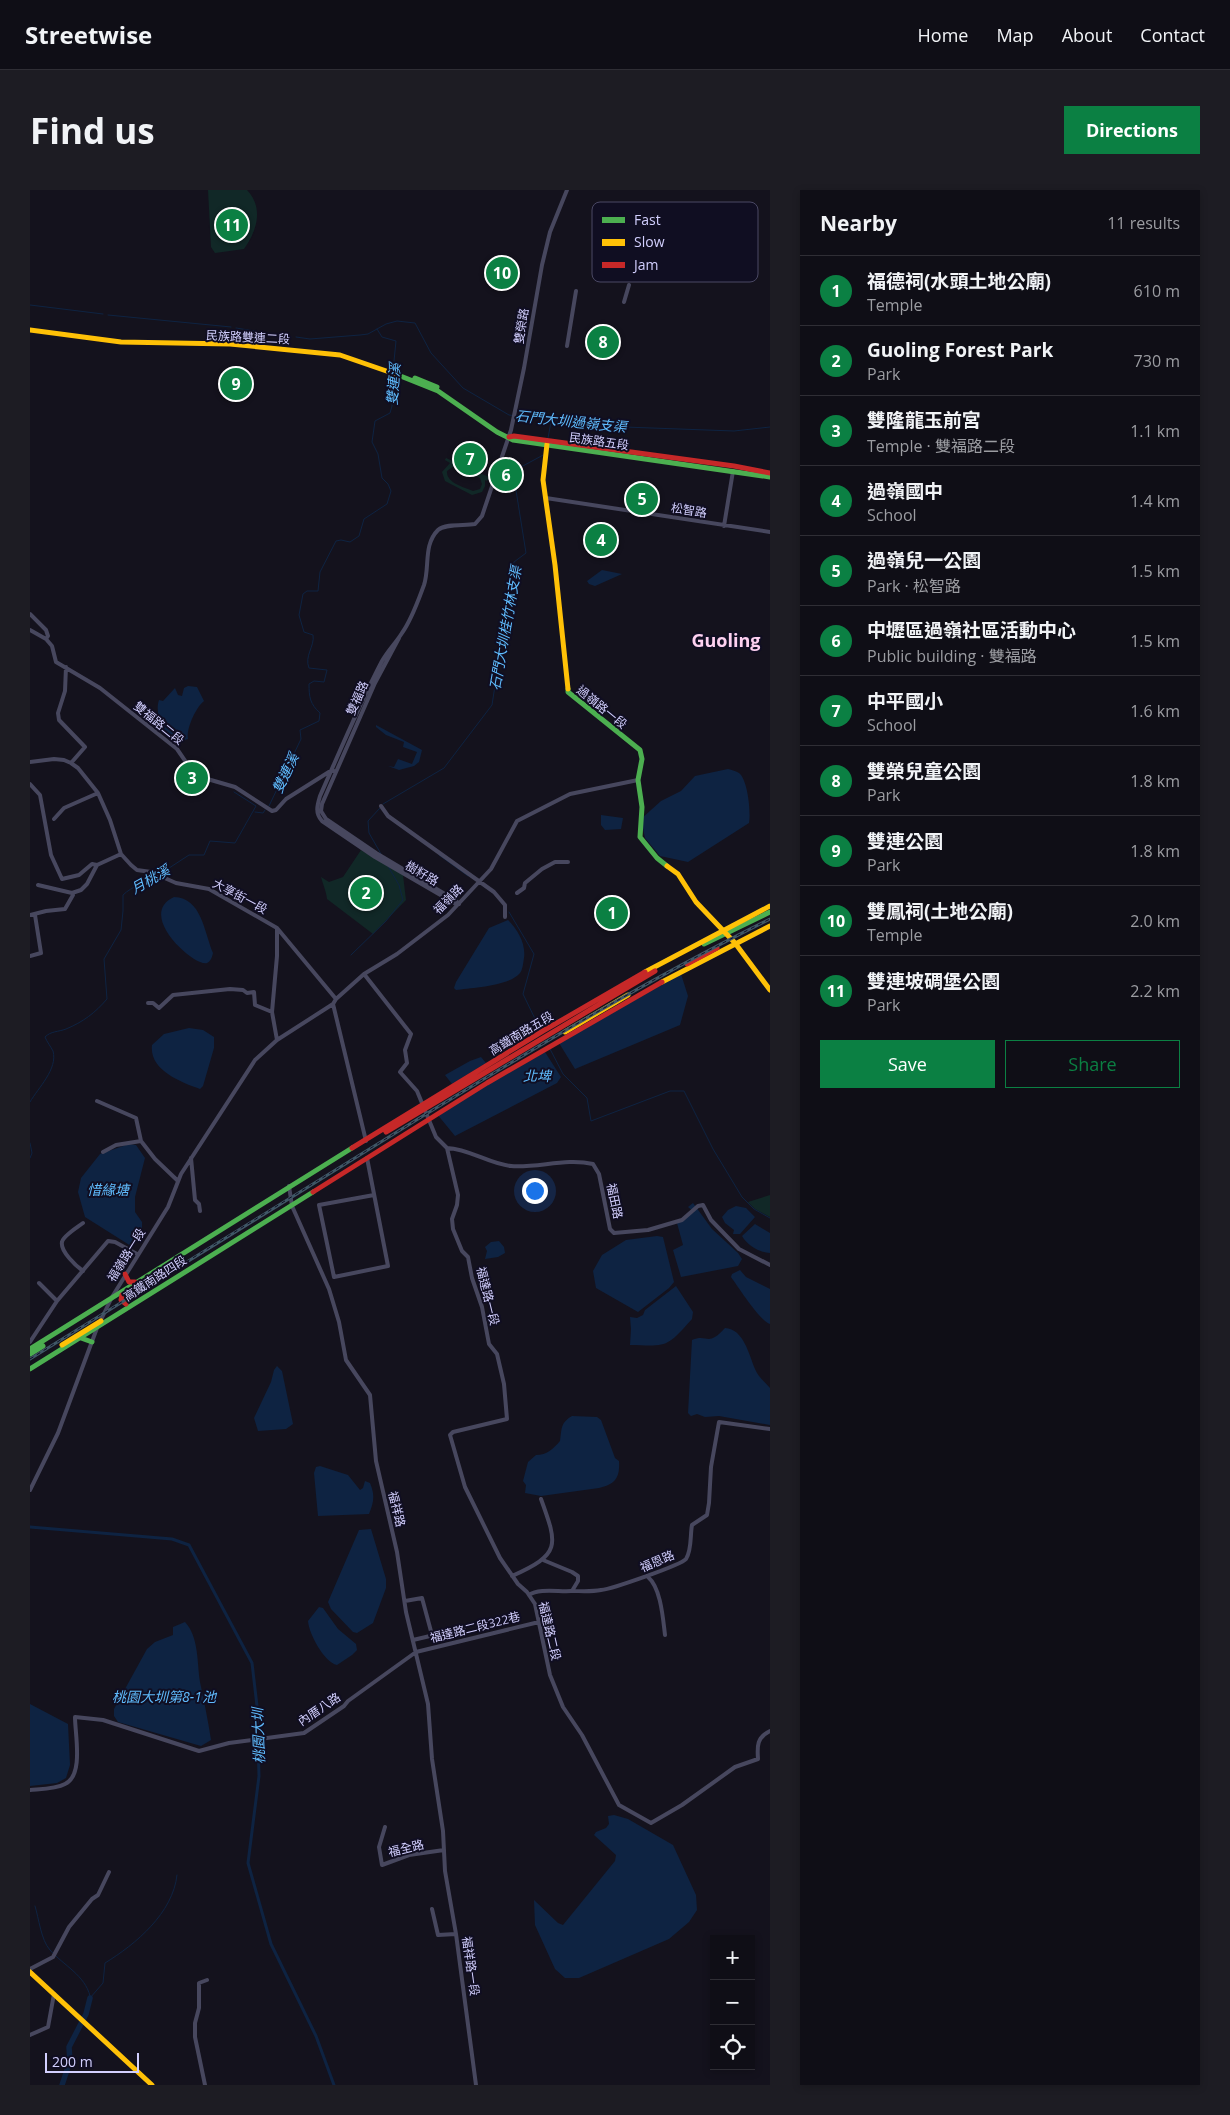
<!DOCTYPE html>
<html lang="en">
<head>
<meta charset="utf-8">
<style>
  body { margin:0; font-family:"Open Sans","Noto Sans TC",sans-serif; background:#1d1c23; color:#f1f3f6 }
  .controls { position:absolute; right:15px; bottom:15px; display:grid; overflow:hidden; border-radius:0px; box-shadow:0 2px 8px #0003 }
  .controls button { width:45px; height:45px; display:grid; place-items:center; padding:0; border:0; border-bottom:1px solid #2f2e35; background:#0f0e16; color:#f1f3f6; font:25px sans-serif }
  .scale { position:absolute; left:15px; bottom:12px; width:94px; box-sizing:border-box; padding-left:5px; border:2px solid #d2cffe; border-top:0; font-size:14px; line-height:18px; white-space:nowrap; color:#d2cffe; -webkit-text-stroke:4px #100e22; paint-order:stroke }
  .you { position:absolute; left:504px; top:1000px; width:18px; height:18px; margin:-12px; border:4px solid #fff; border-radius:50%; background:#1a73e8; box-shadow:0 0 0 8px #1a73e833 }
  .badge { display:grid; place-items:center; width:32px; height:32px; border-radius:50%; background:#0b8043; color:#fff; font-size:16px; font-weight:700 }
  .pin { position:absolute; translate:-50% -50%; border:2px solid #fff; box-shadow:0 1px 5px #0006 }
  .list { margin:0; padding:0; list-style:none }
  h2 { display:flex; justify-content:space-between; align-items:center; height:65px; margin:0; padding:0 20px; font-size:21px }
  h2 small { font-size:16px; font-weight:400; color:#9b9ca1 }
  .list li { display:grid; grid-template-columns:32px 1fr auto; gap:15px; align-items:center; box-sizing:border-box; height:70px; padding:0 20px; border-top:1px solid #2f2e35 }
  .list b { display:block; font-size:19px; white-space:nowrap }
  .list p { margin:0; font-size:16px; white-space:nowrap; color:#9b9ca1 }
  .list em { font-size:16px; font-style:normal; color:#9b9ca1 }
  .actions { display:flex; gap:10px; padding:15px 20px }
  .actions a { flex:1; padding:11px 0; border:1px solid #0b8043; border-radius:0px; text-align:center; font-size:18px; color:#0b8043 }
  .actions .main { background:#0b8043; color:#fff }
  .icon { flex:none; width:28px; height:28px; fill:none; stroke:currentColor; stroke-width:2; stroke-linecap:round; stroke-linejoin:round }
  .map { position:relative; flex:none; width:740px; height:1895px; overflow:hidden; border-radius:0px }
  header { display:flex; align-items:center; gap:30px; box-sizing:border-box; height:70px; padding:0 25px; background:#0f0e16; border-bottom:1px solid #2f2e35 }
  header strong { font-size:24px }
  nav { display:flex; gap:28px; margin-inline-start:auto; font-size:18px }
  .intro { display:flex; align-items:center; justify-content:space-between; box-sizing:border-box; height:120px; padding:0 30px }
  h1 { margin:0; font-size:35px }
  .button { padding:12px 22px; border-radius:0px; background:#0b8043; color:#fff; font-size:18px; font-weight:700 }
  main { display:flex; gap:30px; padding:0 30px }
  aside { flex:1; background:#0f0e16; border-radius:0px; box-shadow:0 2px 8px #0003 }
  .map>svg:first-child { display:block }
  .green { fill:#112827; fill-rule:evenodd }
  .water { fill:#0e2342 }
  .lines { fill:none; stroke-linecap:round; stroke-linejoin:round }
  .stream { stroke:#0e2342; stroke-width:1 }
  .canal { stroke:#0e2342; stroke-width:3 }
  .river { stroke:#0e2342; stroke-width:5.5 }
  .street { stroke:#47475e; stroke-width:4 }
  .fast { stroke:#4caf50; stroke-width:5 }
  .slow { stroke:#ffc107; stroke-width:5 }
  .jam { stroke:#c62828; stroke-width:5 }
  .rail-casing { stroke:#3f5766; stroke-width:3 }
  .rail { stroke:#100e22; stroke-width:1; stroke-dasharray:4; stroke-linecap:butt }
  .labels { text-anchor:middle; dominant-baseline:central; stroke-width:4; stroke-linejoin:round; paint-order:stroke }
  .street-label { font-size:12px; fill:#d2cffe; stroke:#100e22 }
  .water-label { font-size:14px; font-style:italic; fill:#5fbbfd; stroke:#100e22 }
  .district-label { font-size:18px; font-weight:bold; fill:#fed1f0; stroke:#100e22 }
  .key { fill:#100e22; stroke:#4a4864; stroke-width:1 }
  .key-label { font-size:14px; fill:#d2cffe }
</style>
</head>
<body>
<header>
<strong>Streetwise</strong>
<nav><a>Home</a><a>Map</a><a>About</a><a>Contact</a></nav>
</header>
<div class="intro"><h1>Find us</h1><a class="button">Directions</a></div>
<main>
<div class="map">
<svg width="740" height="1895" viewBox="0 0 740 1895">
  <rect width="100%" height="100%" fill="#14121d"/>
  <path class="green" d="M178 0H217C234 18 227 41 214 59L185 63 181 57Z
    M222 188 215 202 192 196 194 189Z
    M416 268 459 287 457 291 455 290V296L452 302 442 305 415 291 412 282 420 273 415 270ZM424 276 450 288 452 294 450 299 443 301C434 297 416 293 417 281Z
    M602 296 624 299 619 321 599 318Z
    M331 660 373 685 376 710 343 744 297 709C296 700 293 695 291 687L299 692 313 687Z
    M740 1005V1027L725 1019 718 1012Z"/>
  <path class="water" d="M572 380 592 384 565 396 559 394 557 391Z
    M158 496 167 497 174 511C166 517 156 539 158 549L145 553C134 544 124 524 129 510L133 511 145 498 148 505 152 506 154 498Z
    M346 535 392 560 389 572 384 576 369 580 358 576 364 577 368 569 382 574 387 562 373 557 374 552 356 545 346 537Z
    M698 579C702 580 706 581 709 583 718 590 721 623 719 633L658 672 630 666 615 648 611 629 631 611 651 601 665 586Z
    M571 625 593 628 591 639 575 640 571 635Z
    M144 707C172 708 174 742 183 763 182 767 181 771 177 773 166 778 105 725 144 707Z
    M478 730C488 740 496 754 494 768 493 773 493 779 490 783 480 796 441 798 426 800L424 798 426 792 459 738Z
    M651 784 658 806 650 835 545 879 529 853Z
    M159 838 173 840 184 847V858L173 896 170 899C150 892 119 880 122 855L134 844Z
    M515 862 531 887 527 893 425 946 407 924Z
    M451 867 456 873 422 894 415 885 440 871Z
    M99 954 106 955 115 968 105 1007V1022L112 1032V1039L101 1056 55 1027 48 1002 51 988 70 964Z
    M663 1013 682 1039 708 1063 712 1069 708 1076 651 1087 643 1060 653 1055 647 1033 664 1022 658 1017Z
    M706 1016 716 1018 725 1027 710 1044H703L704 1040 695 1033 692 1027 698 1020Z
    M725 1034 740 1043V1063C730 1063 717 1055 712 1046Z
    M627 1046 633 1047 644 1092 639 1098 608 1122 566 1098 563 1081 572 1065 596 1050Z
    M469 1051 474 1057 475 1063 468 1067 455 1069 457 1061 455 1057 461 1052Z
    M710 1080 716 1087 740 1099V1134C730 1131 709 1098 701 1087L702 1084Z
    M646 1096 663 1122 662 1129C636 1158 638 1156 600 1155L601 1139 600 1127 607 1128 613 1125 615 1120Z
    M695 1138C714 1139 719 1165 725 1179 728 1187 735 1192 740 1198V1235L689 1226 675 1227 667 1224 661 1226 658 1223 662 1150C678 1143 677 1158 695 1138Z
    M247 1176 252 1181 263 1234 256 1239 228 1241 224 1228 241 1192 244 1180Z
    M542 1226 567 1227 571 1230 585 1268 589 1271C590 1287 586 1294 569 1298L511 1306 495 1303 496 1295 493 1291 498 1272 506 1265C517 1265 523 1259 530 1251 532 1239 530 1233 542 1226Z
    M290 1276 318 1285 330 1300 333 1298 335 1291 340 1293C345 1305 344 1312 339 1324L288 1326 284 1283 286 1277Z
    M341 1339 356 1389V1398L343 1433 327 1443 323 1442 301 1419 298 1412 329 1340Z
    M289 1417 293 1418 308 1439 326 1454 327 1460 322 1465 307 1475C294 1472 279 1444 278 1431Z
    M155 1432C169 1447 167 1473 170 1492 174 1511 178 1530 181 1550L171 1556 88 1532 84 1526V1519L117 1459 125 1452 143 1445V1437Z
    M0 1514 38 1534 40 1575 36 1588 27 1593 0 1596Z
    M584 1625 598 1629 643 1655 666 1705 667 1720 659 1732 639 1749 549 1788H535L525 1779 505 1735 504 1710 528 1733 533 1735 585 1671 586 1665 564 1645 566 1642 576 1638 579 1634 578 1626Z"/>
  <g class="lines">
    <path class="stream" d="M0 115 73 124
      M78 125 201 137
      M206 138 261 147
      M347 139 352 147 366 151 363 181
      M266 147 280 149 330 145 338 144 356 134 367 131 385 133 401 163 433 198 479 225 567 236 704 241 740 237
      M518 248 521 232
      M353 614 414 578 462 515 484 372 496 363 485 294 491 277 515 264
      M239 616 271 549 270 540 289 531 290 523C280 514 279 507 279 494L284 491 294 492 297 480 279 478C274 466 285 456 283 445L274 442 269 425 273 404 277 401H288L290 382 306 351 311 350 320 352 329 346 334 329 357 314 361 301 358 294 352 288 348 264 342 252 345 231 360 223 362 216 363 185
      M350 618 338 631 339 643 351 664
      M225 622 233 623 235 620
      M409 665 438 686
      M126 683 133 682 159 665H174L180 651 205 653 226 616 204 602
      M479 722 504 764 493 804 510 839
      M321 765 356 731 373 710 369 695 358 676
      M520 859 533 884 557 908 561 931 640 901H654L683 959 712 1007 724 1019 740 1028
      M0 912C8 898 28 879 23 861 21 857 17 852 15 847 21 841 28 842 36 839 53 832 65 823 77 809L74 769 91 740 93 721V705C102 696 115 694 123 684
      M0 953 2 963 0 968
      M5 1716C9 1729 11 1750 20 1760 33 1775 55 1785 60 1806
      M60 1808 73 1793 75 1773C106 1754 143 1723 147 1685"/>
    <path class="canal" d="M0 1337 142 1349 159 1355 222 1473 227 1516 229 1586 218 1673 241 1754 286 1846 304 1895"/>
    <path class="river" d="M32 1895 40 1871 39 1857 56 1824 60 1808"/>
    <path class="street" d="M594 112 599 95
      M537 156 546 101
      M516 308 740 342
      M694 336 703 281
      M0 424 16 440 18 446 16 449
      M0 440 16 449 22 456 26 472 70 498 147 559 160 578 174 588 205 597 242 621 246 620 256 609 302 580 305 582
      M369 448 345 493 292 614 291 621 296 629 346 663 425 710 429 714
      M36 477 35 501 28 523 29 530 55 557 41 573
      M0 572 24 569 34 570 41 573 48 578 68 603 80 630 91 664 101 675 107 680 121 682 146 693 179 699 247 738 306 809
      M0 594 10 605 21 665 32 689 49 685 62 674 67 675
      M351 616 358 626 464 702 475 715V727
      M24 629 34 618 68 603
      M8 695 42 703 51 700 57 694 67 675 91 664
      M487 703 494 698 495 693 512 679 525 672H538
      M429 714H426L345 667 292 631C285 623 287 616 290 606 310 561 329 515 352 471 359 459 365 454 372 443 382 429 388 411 394 395 400 377 393 355 408 340 416 333 435 336 445 334L452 326 481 240 494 178 512 75 520 42 537 0
      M0 725 16 721 35 719 43 705 42 703
      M247 738V766L242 822 247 850
      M0 766 11 763 5 725
      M334 784 381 844 375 860 377 873 370 882 387 901 406 947 417 958 428 1005 427 1015 422 1029 423 1039 432 1061 438 1067 442 1088 452 1117 459 1154 467 1164 474 1194 477 1229 423 1242 420 1245 435 1297 470 1368 488 1394 497 1402 505 1414 520 1485 533 1517 552 1545 589 1615 621 1633 652 1615 705 1577 728 1569C727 1556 727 1547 740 1541
      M118 813H123L129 818 143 805 200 799 213 800 217 803 224 802 225 815 242 822
      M303 814 336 951
      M67 911 106 928 111 951 125 969 148 991
      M417 958C440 959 459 974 481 976 508 978 536 968 563 974L569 984 580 1039 584 1043 618 1040 652 1030 668 1016 673 1015 681 1030 709 1059 740 1075
      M73 962 86 955 111 951
      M161 968 165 1010 169 1014 170 1021
      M337 968 358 1076 304 1087 289 1015 344 1005
      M259 996 262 1016 299 1099 309 1132 316 1170 340 1205 346 1271 367 1362 376 1422 398 1514 402 1569 413 1641 415 1681 426 1744 446 1895
      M53 1081C46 1076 30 1061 32 1052 33 1046 48 1037 53 1033
      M27 1111 78 1051 85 1052 107 1064
      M0 1152 27 1111 9 1093
      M0 1300 28 1243 67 1138 82 1107 138 1017 151 984 225 870 247 850 303 814 306 809 334 784 367 764 418 725 461 679 487 631 540 604 608 590
      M513 1370 542 1382 548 1386V1391L542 1401
      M482 1386C531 1364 528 1356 511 1309
      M618 1387C631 1398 633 1429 635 1445
      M499 1405C509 1398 529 1402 541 1401 551 1401 561 1402 571 1400 582 1399 651 1375 656 1369 662 1360 660 1345 662 1335L677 1325 679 1313 681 1277 689 1232 740 1239
      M375 1411 392 1408 402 1445
      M383 1450 434 1438
      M0 1600C11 1599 26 1599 35 1594 54 1585 45 1545 45 1527L73 1530 169 1561 199 1553 274 1543 314 1516 318 1511 386 1462 509 1432
      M355 1637 349 1657 352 1675 379 1665 414 1660
      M402 1719 408 1745 426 1744
      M0 1779 23 1767 39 1737 62 1709 68 1705 79 1682
      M0 1845 18 1837 24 1804
      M175 1895 165 1847V1833L169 1818V1793L177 1790"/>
    <path class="fast" d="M368 185 408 201 467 242 483 250 740 287
      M385 188 407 197
      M538 499V502L610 560 612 569 608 590 612 617 610 647 627 668 637 676
      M674 754 740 722
      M51 1148 62 1152
      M0 1159 322 958
      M0 1164 13 1156
      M0 1179 283 1002"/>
    <path class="slow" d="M0 140 91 152 200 154 310 165 368 185
      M517 254 513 290 525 375 538 499
      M637 676 648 684 666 712 705 753 740 800
      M615 782 740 716
      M632 792 740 736
      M535 842 598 805
      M32 1155 71 1131
      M0 1782 122 1895"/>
    <path class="jam" d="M479 247 484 246 704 276 740 283
      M657 774 687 758
      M356 942 625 781
      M322 958 513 841 615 782
      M283 1002 457 893 632 792
      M95 1084 99 1092H105
      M92 1105 91 1110 96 1114"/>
    <g class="rail-casing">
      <path id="rail" d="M0 1169C125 1091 250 1014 375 937 496 863 613 792 740 729"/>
    </g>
    <use href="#rail" class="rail"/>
  </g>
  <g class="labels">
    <g class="street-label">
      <text transform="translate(491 136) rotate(-81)">雙榮路</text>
      <text transform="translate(218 147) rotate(3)">民族路雙連二段</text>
      <text transform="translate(569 251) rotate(8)">民族路五段</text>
      <text transform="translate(659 320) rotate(9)">松智路</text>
      <text transform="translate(327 508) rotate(-66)">雙福路</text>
      <text transform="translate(572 517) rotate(39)">過嶺路一段</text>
      <text transform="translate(129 533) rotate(39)">雙福路二段</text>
      <text transform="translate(392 683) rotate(30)">樹籽路</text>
      <text transform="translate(210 706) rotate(28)">大享街一段</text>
      <text transform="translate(418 709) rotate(-45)">福嶺路</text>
      <text transform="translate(491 843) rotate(-31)">高鐵南路五段</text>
      <text transform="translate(585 1011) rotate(78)">福田路</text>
      <text transform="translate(96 1065) rotate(-58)">福嶺路一段</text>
      <text transform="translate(125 1088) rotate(-33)">高鐵南路四段</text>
      <text transform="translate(458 1106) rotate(76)">福達路一段</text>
      <text transform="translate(367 1319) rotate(76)">福祥路</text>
      <text transform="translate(627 1371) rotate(-23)">福恩路</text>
      <text transform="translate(445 1437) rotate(-14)">福達路二段322巷</text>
      <text transform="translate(520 1441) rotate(77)">福達路二段</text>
      <text transform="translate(289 1519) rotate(-34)">內厝八路</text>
      <text transform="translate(376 1658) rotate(-14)">福全路</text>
      <text transform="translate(441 1776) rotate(82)">福祥路一段</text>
    </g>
    <g class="water-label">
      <text transform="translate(363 194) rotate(-85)">雙連溪</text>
      <text transform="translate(541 231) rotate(6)">石門大圳過嶺支渠</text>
      <text transform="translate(475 438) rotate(-80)">石門大圳桂竹林支渠</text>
      <text transform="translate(255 583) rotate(-65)">雙連溪</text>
      <text transform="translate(120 689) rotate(-30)">月桃溪</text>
      <text x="507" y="885">北埤</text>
      <text x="78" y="999">惜緣塘</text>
      <text x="134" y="1506">桃園大圳第8-1池</text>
      <text transform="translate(228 1546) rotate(-92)">桃園大圳</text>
    </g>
    <g class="district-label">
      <text x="696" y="450">Guoling</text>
    </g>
  </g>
  <rect x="562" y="12" width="166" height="80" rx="8" class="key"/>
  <rect x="572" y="27" width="23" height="6" fill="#4caf50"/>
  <rect x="572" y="49" width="23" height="7" fill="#ffc107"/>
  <rect x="572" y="72" width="23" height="6" fill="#c62828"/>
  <g class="key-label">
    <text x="604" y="35">Fast</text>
    <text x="604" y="57">Slow</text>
    <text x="604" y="80">Jam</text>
  </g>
</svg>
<div class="controls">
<button>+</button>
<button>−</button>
<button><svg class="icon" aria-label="locate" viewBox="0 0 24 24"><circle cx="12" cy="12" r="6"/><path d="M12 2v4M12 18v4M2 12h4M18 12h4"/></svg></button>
</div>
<div class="scale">200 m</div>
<div class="you"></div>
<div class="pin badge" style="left:582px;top:723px">1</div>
<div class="pin badge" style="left:336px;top:703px">2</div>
<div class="pin badge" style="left:162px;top:588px">3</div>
<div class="pin badge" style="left:571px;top:350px">4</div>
<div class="pin badge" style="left:612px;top:309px">5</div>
<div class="pin badge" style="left:476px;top:285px">6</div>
<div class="pin badge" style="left:440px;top:269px">7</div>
<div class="pin badge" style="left:573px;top:152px">8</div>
<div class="pin badge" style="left:206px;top:194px">9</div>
<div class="pin badge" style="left:472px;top:83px">10</div>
<div class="pin badge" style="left:202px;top:35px">11</div>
</div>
<aside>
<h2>Nearby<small>11 results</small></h2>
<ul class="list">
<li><span class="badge">1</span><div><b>福德祠(水頭土地公廟)</b><p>Temple</p></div><em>610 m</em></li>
<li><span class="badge">2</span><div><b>Guoling Forest Park</b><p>Park</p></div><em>730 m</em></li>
<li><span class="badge">3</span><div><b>雙隆龍玉前宮</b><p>Temple · 雙福路二段</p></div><em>1.1 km</em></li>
<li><span class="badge">4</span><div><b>過嶺國中</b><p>School</p></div><em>1.4 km</em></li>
<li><span class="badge">5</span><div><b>過嶺兒一公園</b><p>Park · 松智路</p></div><em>1.5 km</em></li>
<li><span class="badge">6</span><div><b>中壢區過嶺社區活動中心</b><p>Public building · 雙福路</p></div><em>1.5 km</em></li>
<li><span class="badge">7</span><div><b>中平國小</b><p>School</p></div><em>1.6 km</em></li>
<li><span class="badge">8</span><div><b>雙榮兒童公園</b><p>Park</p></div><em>1.8 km</em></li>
<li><span class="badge">9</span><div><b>雙連公園</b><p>Park</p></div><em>1.8 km</em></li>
<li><span class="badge">10</span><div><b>雙鳳祠(土地公廟)</b><p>Temple</p></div><em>2.0 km</em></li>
<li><span class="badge">11</span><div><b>雙連坡碉堡公園</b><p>Park</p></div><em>2.2 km</em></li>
</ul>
<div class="actions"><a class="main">Save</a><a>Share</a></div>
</aside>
</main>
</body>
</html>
